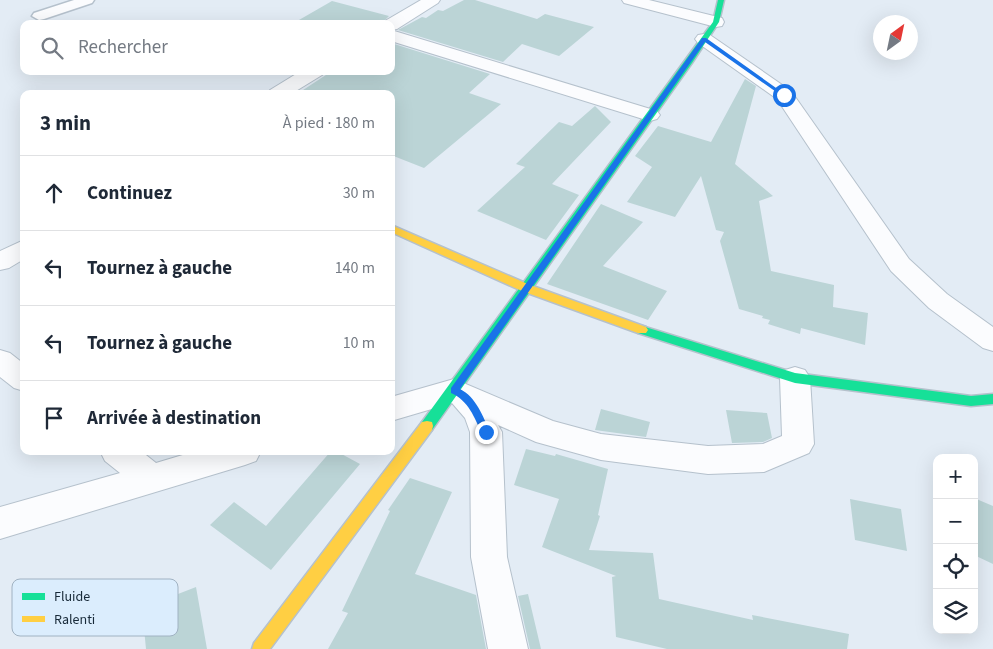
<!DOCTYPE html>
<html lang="fr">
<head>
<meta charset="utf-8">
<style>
  body { margin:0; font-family:"Source Sans 3",sans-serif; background:#f6f6f7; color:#1f2937 }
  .controls { position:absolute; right:15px; bottom:15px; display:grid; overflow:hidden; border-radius:10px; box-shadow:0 5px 20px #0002 }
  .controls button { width:45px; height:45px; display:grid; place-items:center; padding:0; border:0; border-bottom:1px solid #e0e1e3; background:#fff; color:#1f2937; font:25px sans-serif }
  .compass { position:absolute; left:873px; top:15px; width:45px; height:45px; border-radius:50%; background:#fff; box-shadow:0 5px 20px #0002; rotate:33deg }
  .stop { position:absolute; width:15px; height:15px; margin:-11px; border:4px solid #1a73e8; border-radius:50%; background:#fff }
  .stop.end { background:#1a73e8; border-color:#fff; box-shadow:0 1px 5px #0008 }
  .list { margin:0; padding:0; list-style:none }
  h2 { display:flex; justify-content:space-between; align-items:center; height:65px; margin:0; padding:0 20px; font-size:21px }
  h2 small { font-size:16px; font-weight:400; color:#747a83 }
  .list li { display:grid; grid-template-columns:32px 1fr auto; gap:15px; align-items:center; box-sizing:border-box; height:75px; padding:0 20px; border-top:1px solid #e0e1e3 }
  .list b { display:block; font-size:19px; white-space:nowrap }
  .list em { font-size:16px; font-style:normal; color:#747a83 }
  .icon { flex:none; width:28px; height:28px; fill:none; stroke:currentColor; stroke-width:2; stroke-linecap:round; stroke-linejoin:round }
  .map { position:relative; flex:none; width:993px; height:649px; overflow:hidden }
  .search { position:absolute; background:#fff; box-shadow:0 5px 20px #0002; left:20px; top:20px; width:375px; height:55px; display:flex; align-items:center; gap:12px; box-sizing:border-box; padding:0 18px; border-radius:10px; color:#747a83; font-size:19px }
  .panel { position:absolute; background:#fff; box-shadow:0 5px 20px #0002; left:20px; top:90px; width:375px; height:365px; border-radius:10px }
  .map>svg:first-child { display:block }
  .building { fill:#bbd4d6 }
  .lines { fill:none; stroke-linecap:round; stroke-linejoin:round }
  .lane-casing { stroke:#b5c1cc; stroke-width:3 }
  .street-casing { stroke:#b5c1cc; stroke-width:2 }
  .fast-casing { stroke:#b5c1cc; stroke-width:3 }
  .slow-casing { stroke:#b5c1cc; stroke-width:3 }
  .lane { fill:#fbfcfe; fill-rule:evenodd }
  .street { fill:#fbfcfe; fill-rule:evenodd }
  .fast { fill:#16e098; fill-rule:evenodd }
  .slow { fill:#ffcf43; fill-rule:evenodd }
  .route { fill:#1a73e8 }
  .key { fill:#dbedfd; stroke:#a0b2c2; stroke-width:1 }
  .key-label { font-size:14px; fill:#182a39 }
</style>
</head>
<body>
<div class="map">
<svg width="993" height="649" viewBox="0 0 993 649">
  <rect width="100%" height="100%" fill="#e3ecf5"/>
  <path class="building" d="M464 0H475L537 19 545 14 594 27 559 56 522 44 503 62 398 30 422 17 426 18 438 10 443 11Z
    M332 1 389 16 381 24H292Z
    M391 43 490 74 469 93 501 104 424 168 391 155V94H297L332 71H391Z
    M745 79 756 86 735 164 773 196 759 201 771 271 834 285 833 307 868 313 865 345 801 328 800 334 768 324 770 320 762 318 763 316 739 309 720 241 724 232 716 230 701 176 675 217 627 202 652 167 635 156 658 126 711 142Z
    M595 106 611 122 552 184 579 195 546 240 477 211 525 167 516 164 559 122 572 126Z
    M601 204 643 222 603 266 667 291 648 320 547 284Z
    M601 409 650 422 646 437 595 430Z
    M726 410 767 413 772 438 763 442 732 443Z
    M526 449 555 456 556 454 608 469 598 515 600 516 589 550 653 553 659 599 753 620 752 615 849 634 847 649H667L616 637 612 577 616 576 542 547 559 499 514 485Z
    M331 451H336L360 464 271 570 210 525 234 502 266 526Z
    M410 478 452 492 415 574 476 595 486 649H328L348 613 342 611 390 511 388 510Z
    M974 498 993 506V564L974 555Z
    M850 499 901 509 907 551 855 540Z
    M196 587 207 649H146L142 608Z
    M528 594 541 649H530L518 596Z"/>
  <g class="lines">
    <g class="lane-casing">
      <path id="lane" d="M74 0H94L92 3 44 19 39 20 32 16 34 13Z"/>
    </g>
    <g class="street-casing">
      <path id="street" d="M421 0H440L438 3 397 29 391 30 657 111 660 115 657 119 650 121 643 119 391 41V24H383L385 21Z
        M622 0H649L722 18 724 22 722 26 716 27 624 3Z
        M704 34 710 35 791 91 909 259 947 294 993 327V351L983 348 929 308 891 271 777 99 698 43 695 39 698 35Z
        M301 71H324L322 75 291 94H268L270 90Z
        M24 240V259L9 268 0 270V251Z
        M0 350 10 353 24 364V391L14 388 0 377Z
        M795 367 805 370 810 378 814 444 809 453 764 472 708 474 601 460 536 442 498 425 502 432 507 557 528 649H488L471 557 470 432 465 418 452 403 391 421V397L454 379 553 421 601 434 708 446 763 444 782 436 780 378 785 370Z
        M100 451H141L156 463 196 451H261L256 461 245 465 0 539V507L120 473 105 461Z"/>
    </g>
    <g class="fast-casing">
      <path id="fast" d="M718 0H724L719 22 692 63 432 430 427 431 422 430 421 426 422 422 713 22Z
        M642 326 795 373 971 396 993 394V404L971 406 795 383 638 333 636 330Z"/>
    </g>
    <g class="slow-casing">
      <path id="slow" d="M391 225 530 285 646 327 648 330 646 333H638L522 291 391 232Z
        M427 421 432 422 433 426 432 430 270 649H252L254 643 422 422Z"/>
    </g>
    <use href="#lane" class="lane"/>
    <use href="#street" class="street"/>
    <use href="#fast" class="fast"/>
    <use href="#slow" class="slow"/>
  </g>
  <path class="route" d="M702 38H706L786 95 782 96 705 42 460 389C476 397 483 416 490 432L489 434H482C474 417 469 401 451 393V388Z"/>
  <rect x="12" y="579" width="166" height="57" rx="8" class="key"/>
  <rect x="22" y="593" width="23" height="7" fill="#16e098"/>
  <rect x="22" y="616" width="23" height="6" fill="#ffcf43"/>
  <g class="key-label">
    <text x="54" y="601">Fluide</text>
    <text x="54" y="624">Ralenti</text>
  </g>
</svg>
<div class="controls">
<button>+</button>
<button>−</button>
<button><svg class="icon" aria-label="locate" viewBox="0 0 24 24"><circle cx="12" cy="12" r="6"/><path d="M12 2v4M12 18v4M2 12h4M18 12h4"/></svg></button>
<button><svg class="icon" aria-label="layers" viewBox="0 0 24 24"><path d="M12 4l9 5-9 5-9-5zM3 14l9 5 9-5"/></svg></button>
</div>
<svg class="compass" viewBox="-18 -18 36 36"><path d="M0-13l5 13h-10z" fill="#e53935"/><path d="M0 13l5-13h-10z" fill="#747a83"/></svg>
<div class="stop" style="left:784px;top:95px"></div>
<div class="stop end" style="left:486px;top:432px"></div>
<div class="search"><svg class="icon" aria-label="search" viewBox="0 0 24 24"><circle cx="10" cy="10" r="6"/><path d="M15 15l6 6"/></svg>Rechercher</div>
<section class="panel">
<h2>3 min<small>À pied · 180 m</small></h2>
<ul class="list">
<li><svg class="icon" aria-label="ahead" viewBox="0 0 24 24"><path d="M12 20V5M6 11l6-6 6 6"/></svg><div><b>Continuez</b></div><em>30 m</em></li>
<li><svg class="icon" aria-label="left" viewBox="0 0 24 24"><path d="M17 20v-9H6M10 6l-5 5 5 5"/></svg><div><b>Tournez à gauche</b></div><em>140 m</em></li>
<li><svg class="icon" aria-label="left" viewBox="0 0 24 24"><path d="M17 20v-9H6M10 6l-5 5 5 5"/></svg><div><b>Tournez à gauche</b></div><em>10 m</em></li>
<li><svg class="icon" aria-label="arrive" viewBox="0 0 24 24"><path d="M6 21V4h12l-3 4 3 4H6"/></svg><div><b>Arrivée à destination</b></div></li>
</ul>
</section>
</div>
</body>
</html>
